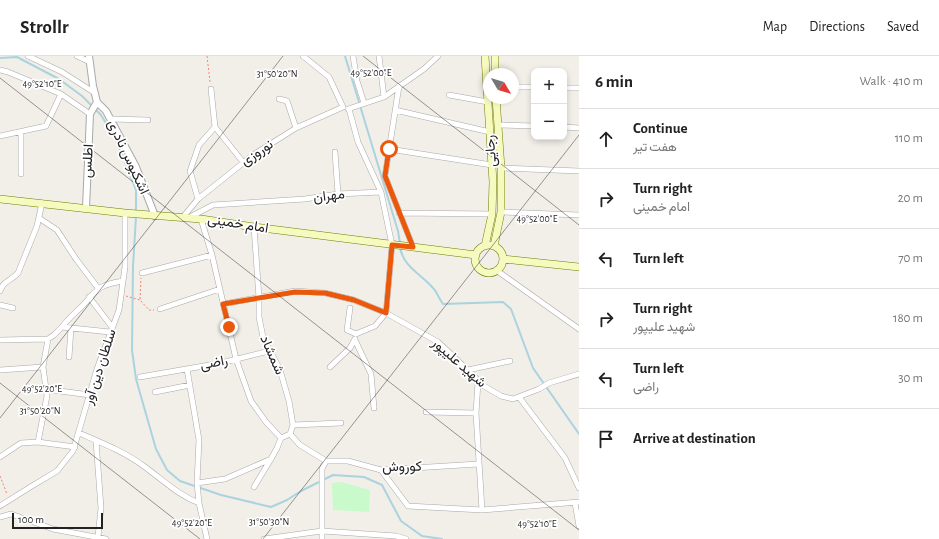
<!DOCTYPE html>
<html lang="en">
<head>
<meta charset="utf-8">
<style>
  body { margin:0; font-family:"Alegreya Sans",Vazirmatn,sans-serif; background:#f2f2f2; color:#222 }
  .controls { position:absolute; right:12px; top:12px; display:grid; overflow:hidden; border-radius:8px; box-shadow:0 2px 6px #0003 }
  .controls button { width:36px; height:36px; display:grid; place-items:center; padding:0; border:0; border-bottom:1px solid #e0e0e0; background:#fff; color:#222; font:20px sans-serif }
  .compass { position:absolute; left:483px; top:12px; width:36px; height:36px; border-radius:50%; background:#fff; box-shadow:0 2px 6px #0003; rotate:128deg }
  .scale { position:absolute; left:12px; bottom:10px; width:91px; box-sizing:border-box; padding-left:4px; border:2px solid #222; border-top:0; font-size:11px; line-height:14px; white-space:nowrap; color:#222; -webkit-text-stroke:3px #fff; paint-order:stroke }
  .stop { position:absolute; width:12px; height:12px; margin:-9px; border:3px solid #ea580c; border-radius:50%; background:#fff }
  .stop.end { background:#ea580c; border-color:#fff; box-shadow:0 1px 4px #0008 }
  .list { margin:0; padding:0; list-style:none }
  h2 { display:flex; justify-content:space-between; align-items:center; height:52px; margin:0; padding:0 16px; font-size:17px }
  h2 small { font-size:13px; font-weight:400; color:#767676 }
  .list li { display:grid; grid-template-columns:26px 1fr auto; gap:12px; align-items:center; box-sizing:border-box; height:60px; padding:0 16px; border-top:1px solid #e0e0e0 }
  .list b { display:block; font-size:15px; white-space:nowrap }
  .list p { margin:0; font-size:13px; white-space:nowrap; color:#767676 }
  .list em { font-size:13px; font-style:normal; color:#767676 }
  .icon { flex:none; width:22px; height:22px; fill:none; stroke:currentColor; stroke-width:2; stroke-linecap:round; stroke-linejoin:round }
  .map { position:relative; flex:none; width:579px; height:483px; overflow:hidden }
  header { display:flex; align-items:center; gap:24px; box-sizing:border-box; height:56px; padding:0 20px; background:#fff; border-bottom:1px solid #e0e0e0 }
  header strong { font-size:19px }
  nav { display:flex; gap:22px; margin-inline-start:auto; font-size:14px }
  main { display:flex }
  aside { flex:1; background:#fff }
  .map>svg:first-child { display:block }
  .park { fill:#c8facc }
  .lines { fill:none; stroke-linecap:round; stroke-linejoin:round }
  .stream { stroke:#aad3df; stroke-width:2 }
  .minor-casing { stroke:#a9a9a9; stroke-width:6 }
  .tertiary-casing { stroke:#a9a9a9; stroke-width:8 }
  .secondary-casing { stroke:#707d05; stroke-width:8 }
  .path { stroke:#fa8072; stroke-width:1; stroke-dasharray:2 2; stroke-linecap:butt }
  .minor { stroke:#fff; stroke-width:5 }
  .tertiary { stroke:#fff; stroke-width:6 }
  .secondary { stroke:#f7fabf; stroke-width:7 }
  .route { stroke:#ea580c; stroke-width:5 }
  .ticks { fill:none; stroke:#222; stroke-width:1; stroke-opacity:0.45 }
  .labels { text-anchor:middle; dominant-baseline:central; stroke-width:3.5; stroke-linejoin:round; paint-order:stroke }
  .street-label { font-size:14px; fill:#222; stroke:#fff }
  .ticks-label { font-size:10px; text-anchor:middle; fill:#222; stroke:#fff; stroke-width:3.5; stroke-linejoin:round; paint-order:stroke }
</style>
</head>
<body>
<header>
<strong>Strollr</strong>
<nav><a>Map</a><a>Directions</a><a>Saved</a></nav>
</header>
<main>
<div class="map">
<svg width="579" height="483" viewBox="0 0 579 483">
  <rect width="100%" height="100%" fill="#f2efe9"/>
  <path class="park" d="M341 426 370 434 369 456 333 454 332 427Z"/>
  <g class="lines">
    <path class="stream" d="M345 0 398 175 400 187
      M0 2 17 1 59 23 82 40 101 59 116 84 136 134V156
      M136 161 133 210 132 294 136 323 156 393 167 414 180 425 221 439 271 451 287 444 301 435 333 419 364 421 382 429 401 465 422 480 442 483
      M400 191C403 211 421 218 433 232 437 236 439 243 443 248L503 246 511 253 533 312 579 378"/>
    <g class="minor-casing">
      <path id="minor" d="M28 0 62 16 95 37
        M77 0 90 6
        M303 0 329 21 343 51
        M353 0 357 25 364 47
        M379 0 384 41
        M0 14 8 16 61 38 90 58
        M399 30 385 120 413 191
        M513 31H534
        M564 32H579
        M211 33 215 71 243 106
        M449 39 488 46
        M279 43 287 45 296 72
        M348 53 384 41 424 13 438 0
        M395 54 490 76
        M111 63 148 64
        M499 69 534 70
        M564 71 579 72
        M21 76V118
        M0 80 46 70 61 38
        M389 93 492 109
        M335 96 338 138
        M501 112 579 115
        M198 143 190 115 199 89 215 71
        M501 156 579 159
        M399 157 492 158
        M183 161 198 143 253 99 296 72 343 51
        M190 161 213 149 305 143 338 138 381 136 358 86 349 53
        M39 162 57 174 76 203 98 232
        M201 163 212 199 236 303 251 345 266 366 281 382
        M254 171 259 242V261L263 281 280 314 289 345 293 369 290 378
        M496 214 579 273
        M142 217 212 199
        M0 235C4 224 11 225 18 217L37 170 42 147
        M89 241 112 271
        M223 248 295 235 325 237 354 244 386 257 438 286 452 299 484 330 501 340 513 343 539 333 549 327 579 318
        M0 249 13 252
        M350 252 347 274 356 278 375 270 386 257 392 189 381 136
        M160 253 220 233
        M62 271C69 261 78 255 86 246 98 231 104 228 123 225
        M0 284 48 283 54 279 62 271 110 276
        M355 284 371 318 374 352
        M69 301 71 272
        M330 311 350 292 355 283
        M187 313 199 384 197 427 199 447 207 483
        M0 314 43 311
        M468 314 510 305
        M140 321 221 307 269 295
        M478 326 476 357 482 454
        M45 333 90 339
        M155 336 190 329
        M519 341 565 402 579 432
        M426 356 476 357
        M293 369 341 367
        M79 377C102 387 125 396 145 411 163 424 178 439 199 447
        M290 378 300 389 326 405
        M96 385 101 452 98 481
        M38 386 47 340 43 311 48 283
        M0 401 21 387 38 386 75 391
        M326 405H348L381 414 478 408
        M381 414 408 450 482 454 579 446
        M197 427 225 423 271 403 277 392 281 382 290 378
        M254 431 271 403
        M575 447 579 470
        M0 450 32 430 57 415 73 395 97 313 119 254 125 211V157
        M0 461 11 458 53 473 106 483
        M264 483 322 475 396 480 406 483
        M322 483V413L326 405"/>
    </g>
    <g class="tertiary-casing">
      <path id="tertiary" d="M97 46 106 55 136 111 155 160
        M86 152 90 58 97 46 93 30 89 0"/>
    </g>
    <g class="secondary-casing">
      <path id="secondary" d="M485 0 493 126 492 158 485 190
        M495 18V0
        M0 143 125 157 201 163 254 171 476 199
        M475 203a14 14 0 1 1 28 0a14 14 0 1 1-28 0Z
        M494 190 501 156V112L496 42
        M503 203 579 211"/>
    </g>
    <path class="path" d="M207 0 210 26
      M126 240 140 244 149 254H154
      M140 243 141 222
      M0 420 7 438"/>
    <use href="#minor" class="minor"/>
    <use href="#tertiary" class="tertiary"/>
    <use href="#secondary" class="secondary"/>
  </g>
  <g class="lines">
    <path class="route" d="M229 271 223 248 295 236 325 237 354 244 386 257 392 189 413 191 385 120 389 93"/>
  </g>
  <path class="ticks" d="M363 0 579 169M0 22 579 474M0 327 200 483M0 362 283 0M263 483 579 79"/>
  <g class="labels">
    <g class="street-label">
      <text transform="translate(491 95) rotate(-94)">رجایی</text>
      <text transform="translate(257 97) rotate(-34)">نوروزی</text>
      <text transform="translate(128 101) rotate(65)">اشکبوس نادری</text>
      <text transform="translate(88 105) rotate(-87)">اطلس</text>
      <text transform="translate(329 140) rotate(-7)">مهران</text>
      <text transform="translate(238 168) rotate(9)">امام خمینی</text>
      <text transform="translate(272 299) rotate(66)">شمشاد</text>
      <text transform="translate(214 307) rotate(-11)">راضی</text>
      <text transform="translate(459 307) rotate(41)">شهید علیپور</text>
      <text transform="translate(100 311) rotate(-72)">سلطان دین آور</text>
      <text transform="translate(402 411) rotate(-1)">کوروش</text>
    </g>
  </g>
  <g class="ticks-label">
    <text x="371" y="20">49°52'00"E</text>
    <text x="277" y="21">31°50'20"N</text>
    <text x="42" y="31">49°52'10"E</text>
    <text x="537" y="166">49°52'00"E</text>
    <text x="42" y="336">49°52'20"E</text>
    <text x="40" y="358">31°50'20"N</text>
    <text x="269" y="469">31°50'30"N</text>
    <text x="192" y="470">49°52'20"E</text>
    <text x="537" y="471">49°52'10"E</text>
  </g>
</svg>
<div class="controls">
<button>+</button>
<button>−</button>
</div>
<svg class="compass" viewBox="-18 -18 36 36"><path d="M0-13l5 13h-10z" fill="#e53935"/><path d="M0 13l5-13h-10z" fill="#767676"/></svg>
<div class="scale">100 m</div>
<div class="stop" style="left:389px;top:93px"></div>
<div class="stop end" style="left:229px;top:271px"></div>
</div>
<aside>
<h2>6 min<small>Walk · 410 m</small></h2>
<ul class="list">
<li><svg class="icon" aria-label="ahead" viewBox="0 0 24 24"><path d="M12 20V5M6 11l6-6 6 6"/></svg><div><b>Continue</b><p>هفت تیر</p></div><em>110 m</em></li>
<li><svg class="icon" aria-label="right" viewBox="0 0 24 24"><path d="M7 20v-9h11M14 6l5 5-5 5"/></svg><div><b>Turn right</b><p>امام خمینی</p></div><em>20 m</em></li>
<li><svg class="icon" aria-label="left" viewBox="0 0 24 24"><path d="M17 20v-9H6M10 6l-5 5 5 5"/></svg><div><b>Turn left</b></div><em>70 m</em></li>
<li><svg class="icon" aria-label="right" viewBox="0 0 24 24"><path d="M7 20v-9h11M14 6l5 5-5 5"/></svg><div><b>Turn right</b><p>شهید علیپور</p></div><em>180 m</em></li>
<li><svg class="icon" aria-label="left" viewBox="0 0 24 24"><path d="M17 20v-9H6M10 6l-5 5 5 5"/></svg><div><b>Turn left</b><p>راضی</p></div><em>30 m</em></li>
<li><svg class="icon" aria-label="arrive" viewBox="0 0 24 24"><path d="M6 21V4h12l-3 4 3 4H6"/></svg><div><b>Arrive at destination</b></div></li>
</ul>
</aside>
</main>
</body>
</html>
